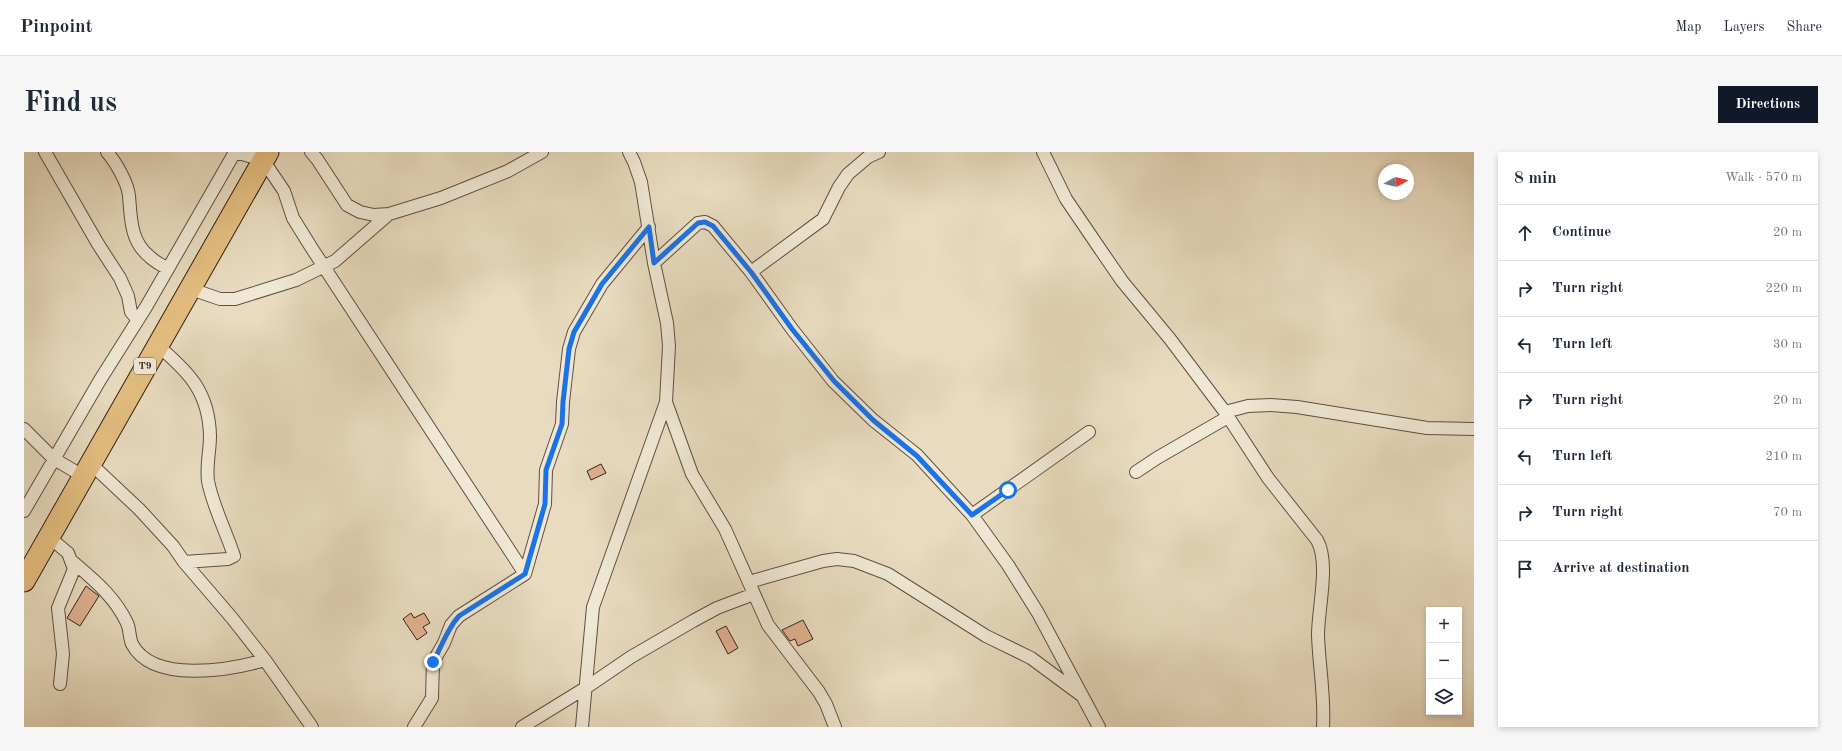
<!DOCTYPE html>
<html lang="en">
<head>
<meta charset="utf-8">
<style>
  body { margin:0; font-family:"Old Standard TT",serif; background:#f6f6f7; color:#1f2937 }
  .controls { position:absolute; right:12px; bottom:12px; display:grid; overflow:hidden; border-radius:0px; box-shadow:0 2px 6px #0003 }
  .controls button { width:36px; height:36px; display:grid; place-items:center; padding:0; border:0; border-bottom:1px solid #e0e1e3; background:#fff; color:#1f2937; font:20px sans-serif }
  .compass { position:absolute; left:1354px; top:12px; width:36px; height:36px; border-radius:50%; background:#fff; box-shadow:0 2px 6px #0003; rotate:82deg }
  .stop { position:absolute; width:12px; height:12px; margin:-9px; border:3px solid #1a73e8; border-radius:50%; background:#fff }
  .stop.end { background:#1a73e8; border-color:#fff; box-shadow:0 1px 4px #0008 }
  .list { margin:0; padding:0; list-style:none }
  h2 { display:flex; justify-content:space-between; align-items:center; height:52px; margin:0; padding:0 16px; font-size:17px }
  h2 small { font-size:13px; font-weight:400; color:#747a83 }
  .list li { display:grid; grid-template-columns:26px 1fr auto; gap:12px; align-items:center; box-sizing:border-box; height:56px; padding:0 16px; border-top:1px solid #e0e1e3 }
  .list b { display:block; font-size:15px; white-space:nowrap }
  .list em { font-size:13px; font-style:normal; color:#747a83 }
  .icon { flex:none; width:22px; height:22px; fill:none; stroke:currentColor; stroke-width:2; stroke-linecap:round; stroke-linejoin:round }
  .map { position:relative; flex:none; width:1450px; height:575px; overflow:hidden; border-radius:0px }
  header { display:flex; align-items:center; gap:24px; box-sizing:border-box; height:56px; padding:0 20px; background:#fff; border-bottom:1px solid #e0e1e3 }
  header strong { font-size:19px }
  nav { display:flex; gap:22px; margin-inline-start:auto; font-size:14px }
  .intro { display:flex; align-items:center; justify-content:space-between; box-sizing:border-box; height:96px; padding:0 24px }
  h1 { margin:0; font-size:28px }
  .button { padding:10px 18px; border-radius:0px; background:#111827; color:#fff; font-size:14px; font-weight:700 }
  main { display:flex; gap:24px; padding:0 24px }
  aside { flex:1; background:#fff; border-radius:0px; box-shadow:0 2px 6px #0003 }
  .map>svg:first-child { display:block }
  .building { fill:#e0b18f; stroke:#302217 }
  .lines { fill:none; stroke-linecap:round; stroke-linejoin:round }
  .minor-casing { stroke:#5e5041; stroke-width:14 }
  .trunk-casing { stroke:#302217; stroke-width:23 }
  .minor { stroke:#f0e8d5; stroke-width:12 }
  .trunk { stroke:#e4be80; stroke-width:21 }
  .route { stroke:#1a73e8; stroke-width:5 }
  .labels { text-anchor:middle; dominant-baseline:central; stroke-width:4; stroke-linejoin:round; paint-order:stroke }
  .shield { fill:#f0e8d5; stroke:#6a5d50; stroke-width:1 }
  .shield-label { font-size:10px; font-weight:bold; fill:#302217 }
</style>
</head>
<body>
<header>
<strong>Pinpoint</strong>
<nav><a>Map</a><a>Layers</a><a>Share</a></nav>
</header>
<div class="intro"><h1>Find us</h1><a class="button">Directions</a></div>
<main>
<div class="map">
<svg width="1450" height="575" viewBox="0 0 1450 575">
  <rect width="100%" height="100%" fill="#e8dbbf"/>
  <filter id="stains"><feTurbulence type="fractalNoise" baseFrequency=".005" numOctaves="4"/><feColorMatrix values="0 0 0 0 .2 0 0 0 0 .09 0 0 0 0 .02 0 0 0 .5 -.17"/></filter>
  <radialGradient id="worn" r=".72"><stop offset=".6" stop-color="#630" stop-opacity="0"/><stop offset="1" stop-color="#630" stop-opacity=".3"/></radialGradient>
  <path class="building" d="M577 312 582 321 567 328 563 319Z
    M62 434 75 444 56 474 43 466Z
    M387 461 390 466 400 461 406 471 399 475 403 481 393 488 379 467Z
    M779 468 789 487 774 494 771 487 766 489 758 478Z
    M702 474 714 496 704 502 692 479Z"/>
  <g class="lines">
    <g class="minor-casing">
      <path id="minor" d="M21 0 74 92 96 126 104 144 107 160 114 168
        M83 0C91 9 104 31 105 44 107 66 106 89 126 105 131 110 138 113 144 117
        M211 0 239 8 260 39 269 66 287 95 501 422
        M287 0 293 7 323 53 336 60 350 63 365 62 417 46 484 19 518 0
        M1019 0 1042 47 1076 97 1098 129 1146 187 1201 260 1244 326 1293 388C1306 411 1294 456 1294 483 1295 514 1301 544 1299 575
        M630 111 674 71 681 70 689 74 727 120 768 177 809 229 849 268 893 303 948 363 984 413 1014 461 1075 575
        M727 120 799 67 815 35 824 22 844 5 855 0
        M167 137 196 147H211L272 128 311 109 365 62
        M133 193C165 220 185 240 186 284 186 299 182 314 184 329 189 355 202 379 210 404L204 407 160 410
        M642 250 668 322 701 377 744 473 795 540 802 552 811 575
        M1201 260 1224 254 1247 253 1273 255 1403 276 1450 277
        M0 277 30 307 59 324
        M66 311 115 357 149 394 160 410 208 466 241 508 288 575
        M1112 320 1133 306 1204 265
        M0 359 76 228 122 155 211 0
        M948 363 1065 280
        M25 385 44 401 50 417 34 456 39 502 36 532
        M49 410C70 428 91 445 103 471 106 477 105 485 108 492 129 532 206 518 241 508
        M725 430 799 409 813 407 830 409 864 422 962 484 1007 506 1057 543
        M390 575 408 546 409 510 420 491 427 473 435 464 501 422 521 352 522 318 538 272 539 250 545 197 550 180 578 132 625 75
        M498 575 563 535 607 505 669 469 693 456 730 442
        M558 575 569 455 642 250 645 194 643 171 630 111 617 30 610 10 605 0"/>
    </g>
    <g class="trunk-casing">
      <path id="trunk" d="M0 429 244 0"/>
    </g>
    <use href="#minor" class="minor"/>
    <use href="#trunk" class="trunk"/>
  </g>
  <g class="lines">
    <path class="route" d="M409 510C418 494 423 477 435 464L501 422 521 352 522 318 538 272 539 250 545 197 550 180 578 132 625 75 630 111 674 71 681 70 689 74 727 120 768 177 810 229 849 268 893 304 948 363 984 338"/>
  </g>
  <g class="labels">
    <rect class="shield" x="110" y="206" width="22" height="16" rx="3"/>
    <g class="shield-label">
      <text x="121" y="214">T9</text>
    </g>
  </g>
  <rect width="100%" height="100%" filter="url(#stains)"/>
  <rect width="100%" height="100%" fill="url(#worn)"/>
</svg>
<div class="controls">
<button>+</button>
<button>−</button>
<button><svg class="icon" aria-label="layers" viewBox="0 0 24 24"><path d="M12 4l9 5-9 5-9-5zM3 14l9 5 9-5"/></svg></button>
</div>
<svg class="compass" viewBox="-18 -18 36 36"><path d="M0-13l5 13h-10z" fill="#e53935"/><path d="M0 13l5-13h-10z" fill="#747a83"/></svg>
<div class="stop" style="left:984px;top:338px"></div>
<div class="stop end" style="left:409px;top:510px"></div>
</div>
<aside>
<h2>8 min<small>Walk · 570 m</small></h2>
<ul class="list">
<li><svg class="icon" aria-label="ahead" viewBox="0 0 24 24"><path d="M12 20V5M6 11l6-6 6 6"/></svg><div><b>Continue</b></div><em>20 m</em></li>
<li><svg class="icon" aria-label="right" viewBox="0 0 24 24"><path d="M7 20v-9h11M14 6l5 5-5 5"/></svg><div><b>Turn right</b></div><em>220 m</em></li>
<li><svg class="icon" aria-label="left" viewBox="0 0 24 24"><path d="M17 20v-9H6M10 6l-5 5 5 5"/></svg><div><b>Turn left</b></div><em>30 m</em></li>
<li><svg class="icon" aria-label="right" viewBox="0 0 24 24"><path d="M7 20v-9h11M14 6l5 5-5 5"/></svg><div><b>Turn right</b></div><em>20 m</em></li>
<li><svg class="icon" aria-label="left" viewBox="0 0 24 24"><path d="M17 20v-9H6M10 6l-5 5 5 5"/></svg><div><b>Turn left</b></div><em>210 m</em></li>
<li><svg class="icon" aria-label="right" viewBox="0 0 24 24"><path d="M7 20v-9h11M14 6l5 5-5 5"/></svg><div><b>Turn right</b></div><em>70 m</em></li>
<li><svg class="icon" aria-label="arrive" viewBox="0 0 24 24"><path d="M6 21V4h12l-3 4 3 4H6"/></svg><div><b>Arrive at destination</b></div></li>
</ul>
</aside>
</main>
</body>
</html>
